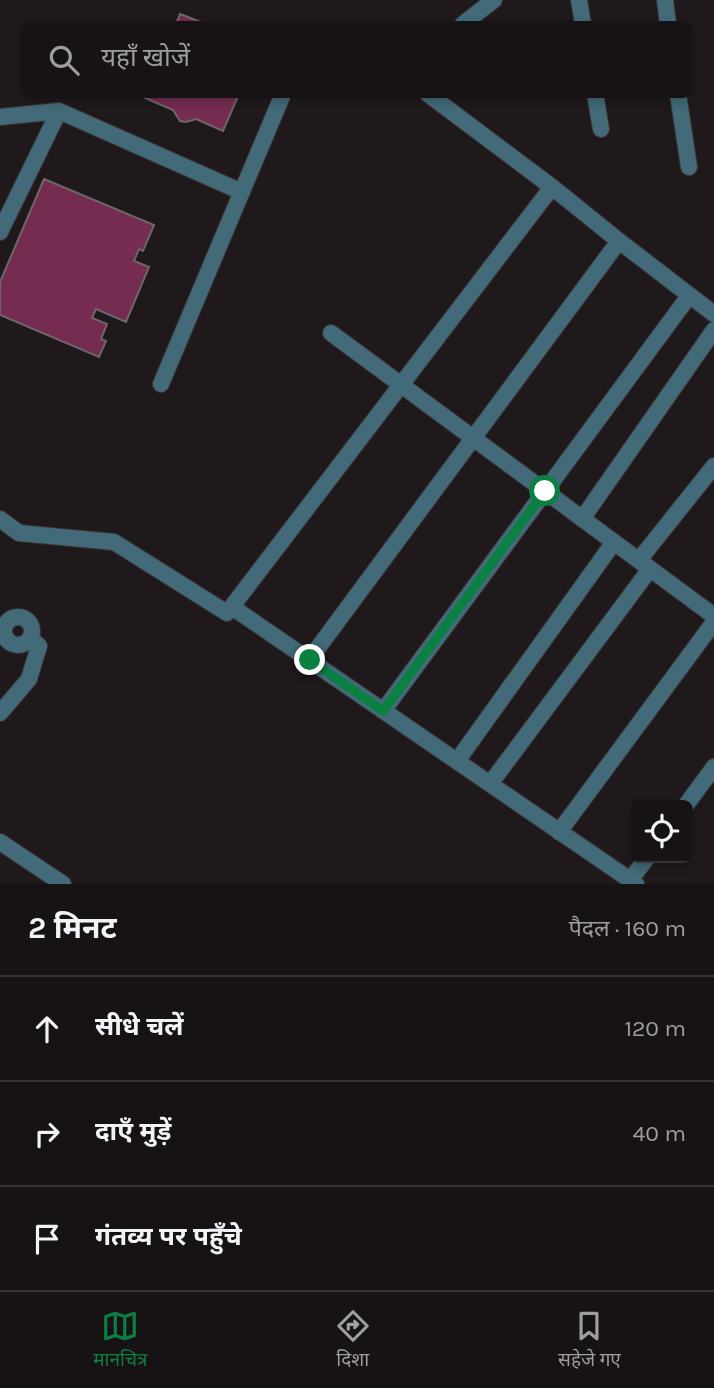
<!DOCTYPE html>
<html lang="hi">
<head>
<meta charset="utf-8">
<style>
  body { margin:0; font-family:Karla,"Noto Sans Devanagari",sans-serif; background:#201c1e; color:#f1f3f6 }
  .controls { position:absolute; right:21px; bottom:21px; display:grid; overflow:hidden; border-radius:10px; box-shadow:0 4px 10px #0003 }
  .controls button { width:63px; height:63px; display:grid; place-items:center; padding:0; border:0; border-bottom:2px solid #363234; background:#171315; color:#f1f3f6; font:35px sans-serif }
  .stop { position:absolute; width:21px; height:21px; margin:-16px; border:5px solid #0b8043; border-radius:50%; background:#fff }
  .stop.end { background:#0b8043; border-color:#fff; box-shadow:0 2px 7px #0008 }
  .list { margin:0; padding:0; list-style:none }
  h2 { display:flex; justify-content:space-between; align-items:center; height:91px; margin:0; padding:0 28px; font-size:30px }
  h2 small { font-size:23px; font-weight:400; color:#9e9ea0 }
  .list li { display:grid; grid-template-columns:46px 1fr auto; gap:21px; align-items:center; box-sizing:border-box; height:105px; padding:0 28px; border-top:2px solid #363234 }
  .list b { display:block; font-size:26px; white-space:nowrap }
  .list em { font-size:23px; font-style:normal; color:#9e9ea0 }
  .icon { flex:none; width:38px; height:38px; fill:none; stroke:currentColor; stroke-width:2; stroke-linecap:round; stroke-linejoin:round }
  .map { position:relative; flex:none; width:714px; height:884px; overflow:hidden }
  .search { position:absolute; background:#171315; box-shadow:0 4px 10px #0003; left:21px; right:21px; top:21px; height:77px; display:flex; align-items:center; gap:18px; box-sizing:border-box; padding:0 24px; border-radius:10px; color:#9e9ea0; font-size:26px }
  .sheet { height:406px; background:#171315 }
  nav { display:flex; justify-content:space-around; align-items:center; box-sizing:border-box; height:98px; border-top:2px solid #363234; background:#171315; font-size:19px; color:#9e9ea0 }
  nav a { display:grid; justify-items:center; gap:4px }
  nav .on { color:#0b8043 }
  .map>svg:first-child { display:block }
  .building { fill:#752c50; stroke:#6e676a; stroke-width:2 }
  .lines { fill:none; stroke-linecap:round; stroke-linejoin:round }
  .minor-casing { stroke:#3b3638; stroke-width:18 }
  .minor { stroke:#426a78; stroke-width:16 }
  .route { stroke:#0b8043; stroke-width:9 }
</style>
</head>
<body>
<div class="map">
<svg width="714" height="884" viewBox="0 0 714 884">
  <rect width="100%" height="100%" fill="#1f191c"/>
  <path class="building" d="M180 14 206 24H176Z
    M146 94H239L223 131 196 119 186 122 180 121 173 110 145 98Z
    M44 179 154 225 143 251 139 249 134 261 149 267 126 322 96 309 92 318 107 324 101 339 106 341 99 357 0 315V282Z"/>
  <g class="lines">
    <g class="minor-casing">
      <path id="minor" d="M579 0 583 24
        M665 0 668 24
        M463 24 494 0
        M595 94 601 129
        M678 94 689 167
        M0 117 59 111 242 192
        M552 187 619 241 714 314
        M0 232 59 111
        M331 333 714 616
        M161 384 283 94
        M0 519 19 533 114 542 227 613 552 187 428 94
        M582 519 714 330
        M639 560 714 466
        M232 607 636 884
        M4 631a14 14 0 1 1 28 0a14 14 0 1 1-28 0Z
        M309 660 619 241
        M383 711 689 296
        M0 713 29 679 39 646 30 638
        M457 761 614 542
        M490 784 650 569
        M686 805 714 767
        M559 832 714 622
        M0 842 63 884
        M630 880 647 858"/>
    </g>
    <use href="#minor" class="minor"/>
  </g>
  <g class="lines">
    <path class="route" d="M310 660 383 711 545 491"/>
  </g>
</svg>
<div class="controls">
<button><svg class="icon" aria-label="locate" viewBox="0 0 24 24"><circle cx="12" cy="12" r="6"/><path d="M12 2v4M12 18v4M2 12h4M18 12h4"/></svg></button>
</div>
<div class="stop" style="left:545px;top:491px"></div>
<div class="stop end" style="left:310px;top:660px"></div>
<div class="search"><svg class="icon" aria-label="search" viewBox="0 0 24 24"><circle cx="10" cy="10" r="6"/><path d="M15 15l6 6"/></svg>यहाँ खोजें</div>
</div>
<section class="sheet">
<h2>2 मिनट<small>पैदल · 160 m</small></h2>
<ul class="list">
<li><svg class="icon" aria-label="ahead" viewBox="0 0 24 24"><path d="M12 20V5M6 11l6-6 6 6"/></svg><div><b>सीधे चलें</b></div><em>120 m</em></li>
<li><svg class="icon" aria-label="right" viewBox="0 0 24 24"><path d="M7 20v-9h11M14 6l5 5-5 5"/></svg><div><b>दाएँ मुड़ें</b></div><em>40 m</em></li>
<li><svg class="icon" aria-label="arrive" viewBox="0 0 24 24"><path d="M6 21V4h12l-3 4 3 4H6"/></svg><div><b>गंतव्य पर पहुँचे</b></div></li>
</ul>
</section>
<nav>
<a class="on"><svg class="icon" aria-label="map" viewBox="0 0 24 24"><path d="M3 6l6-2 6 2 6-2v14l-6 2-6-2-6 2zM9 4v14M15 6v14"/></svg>मानचित्र</a>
<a><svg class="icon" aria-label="directions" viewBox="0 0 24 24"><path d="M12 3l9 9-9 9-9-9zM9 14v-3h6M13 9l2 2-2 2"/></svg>दिशा</a>
<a><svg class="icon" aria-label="saved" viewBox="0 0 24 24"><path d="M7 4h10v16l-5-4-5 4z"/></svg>सहेजे गए</a>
</nav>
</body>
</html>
